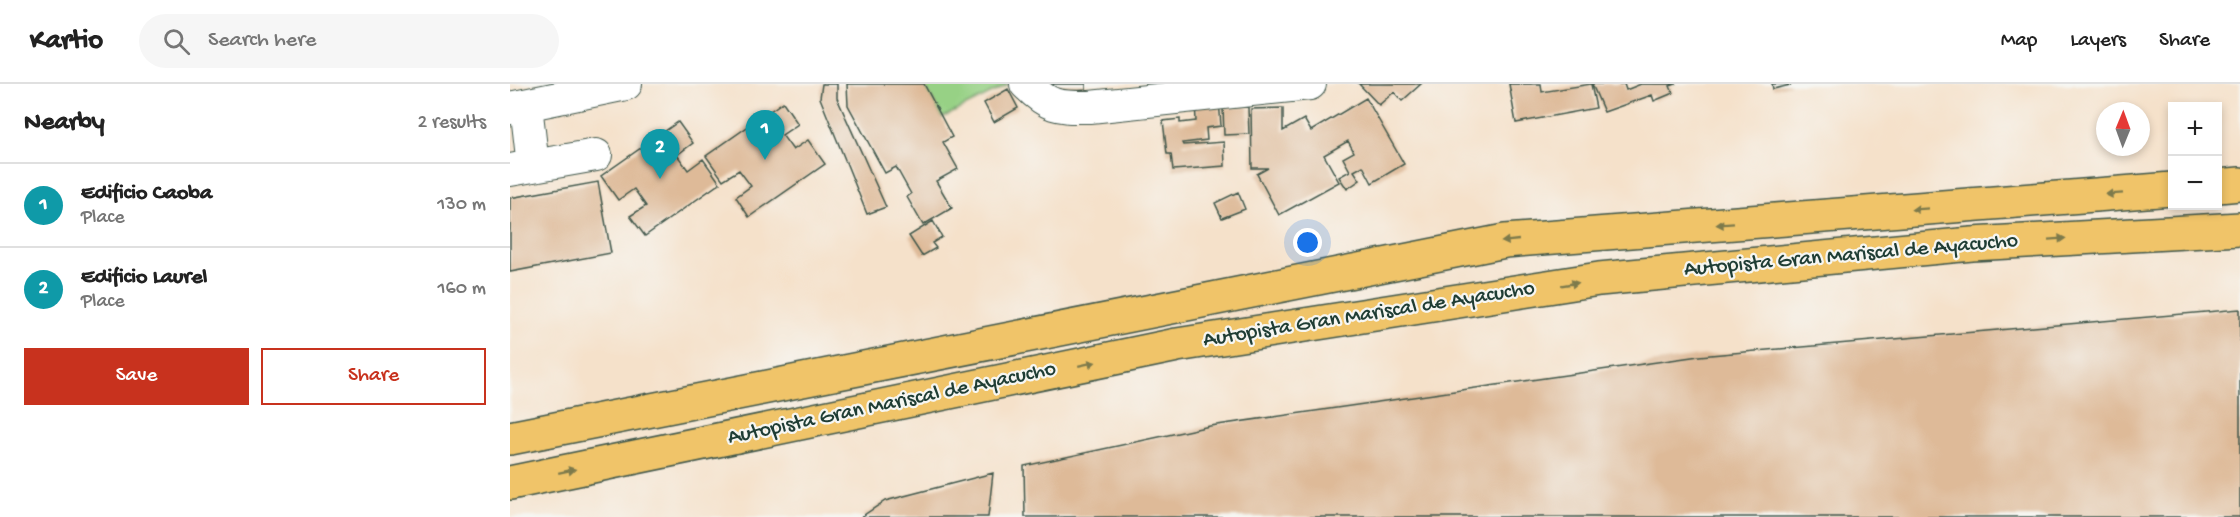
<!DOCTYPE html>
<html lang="en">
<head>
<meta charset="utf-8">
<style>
  body { margin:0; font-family:"Gochi Hand",sans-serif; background:#f6f6f6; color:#222 }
  .controls { position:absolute; right:18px; top:18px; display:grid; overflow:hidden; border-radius:0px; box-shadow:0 3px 9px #0003 }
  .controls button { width:54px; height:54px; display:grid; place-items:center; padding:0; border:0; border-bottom:2px solid #e0e0e0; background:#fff; color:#222; font:30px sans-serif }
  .compass { position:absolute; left:1586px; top:18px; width:54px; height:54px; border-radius:50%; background:#fff; box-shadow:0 3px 9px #0003; rotate:1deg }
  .you { position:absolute; left:798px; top:159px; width:21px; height:21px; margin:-15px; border:4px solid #fff; border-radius:50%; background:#1a73e8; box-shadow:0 0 0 9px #1a73e833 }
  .badge { display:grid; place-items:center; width:39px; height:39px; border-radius:50%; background:#c8321e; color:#fff; font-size:20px; font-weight:700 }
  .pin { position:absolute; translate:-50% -50px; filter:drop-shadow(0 2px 3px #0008) }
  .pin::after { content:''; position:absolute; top:32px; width:21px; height:18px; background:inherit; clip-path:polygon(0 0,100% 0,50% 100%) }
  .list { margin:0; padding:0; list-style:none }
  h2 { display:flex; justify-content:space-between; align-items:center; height:78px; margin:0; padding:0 24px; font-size:26px }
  h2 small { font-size:20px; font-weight:400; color:#767676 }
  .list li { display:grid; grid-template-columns:39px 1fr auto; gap:18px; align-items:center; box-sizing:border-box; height:84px; padding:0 24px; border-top:2px solid #e0e0e0 }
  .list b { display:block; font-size:22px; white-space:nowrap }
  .list p { margin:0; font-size:20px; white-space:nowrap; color:#767676 }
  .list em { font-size:20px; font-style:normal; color:#767676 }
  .actions { display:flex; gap:12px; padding:18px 24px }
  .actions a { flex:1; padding:14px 0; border:2px solid #c8321e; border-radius:0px; text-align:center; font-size:21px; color:#c8321e }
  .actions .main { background:#c8321e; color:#fff }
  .icon { flex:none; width:33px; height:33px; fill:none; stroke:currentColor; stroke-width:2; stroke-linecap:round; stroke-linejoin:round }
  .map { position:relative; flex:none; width:1730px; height:433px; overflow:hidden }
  header { display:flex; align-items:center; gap:36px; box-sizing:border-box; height:84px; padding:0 30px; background:#fff; border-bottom:2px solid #e0e0e0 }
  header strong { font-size:28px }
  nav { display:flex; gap:33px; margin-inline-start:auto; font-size:21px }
  .search { width:420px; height:54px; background:#f6f6f6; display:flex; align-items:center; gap:15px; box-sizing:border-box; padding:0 21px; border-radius:33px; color:#767676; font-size:22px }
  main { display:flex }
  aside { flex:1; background:#fff }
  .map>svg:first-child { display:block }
  .garden { fill:#97d185; stroke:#5b875c; stroke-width:1.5 }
  .building { fill:#deba98 }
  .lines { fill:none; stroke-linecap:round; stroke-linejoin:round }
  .minor-casing { stroke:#3f564a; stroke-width:34 }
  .highway-casing { stroke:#3f564a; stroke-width:36 }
  .minor { stroke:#fff; stroke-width:32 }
  .highway { stroke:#f0c469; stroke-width:33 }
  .oneway { fill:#7d7a4c }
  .labels { text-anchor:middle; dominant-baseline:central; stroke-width:4.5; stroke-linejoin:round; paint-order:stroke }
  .street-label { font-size:22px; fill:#1f3d34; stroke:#f6f6f2 }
</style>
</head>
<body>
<header>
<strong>Kartio</strong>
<div class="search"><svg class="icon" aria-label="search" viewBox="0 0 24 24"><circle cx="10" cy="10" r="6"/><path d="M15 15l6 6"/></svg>Search here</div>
<nav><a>Map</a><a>Layers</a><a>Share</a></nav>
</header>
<main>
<aside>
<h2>Nearby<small>2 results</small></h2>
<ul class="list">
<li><span class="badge" style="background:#0f9aa8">1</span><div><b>Edificio Caoba</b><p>Place</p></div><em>130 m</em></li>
<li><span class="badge" style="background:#0f9aa8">2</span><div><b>Edificio Laurel</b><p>Place</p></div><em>160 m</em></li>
</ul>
<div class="actions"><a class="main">Save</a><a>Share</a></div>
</aside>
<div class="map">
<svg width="1730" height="433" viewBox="0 0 1730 433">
  <rect width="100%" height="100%" fill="#f6f6f2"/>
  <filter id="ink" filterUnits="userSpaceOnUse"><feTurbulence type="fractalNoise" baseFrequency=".0167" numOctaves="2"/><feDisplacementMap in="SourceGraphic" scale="12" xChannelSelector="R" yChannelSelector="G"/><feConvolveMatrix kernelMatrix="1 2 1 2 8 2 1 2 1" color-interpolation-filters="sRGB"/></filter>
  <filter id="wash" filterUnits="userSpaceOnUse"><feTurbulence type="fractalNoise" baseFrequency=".008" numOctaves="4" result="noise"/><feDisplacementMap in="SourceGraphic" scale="24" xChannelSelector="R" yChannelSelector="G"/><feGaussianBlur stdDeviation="1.35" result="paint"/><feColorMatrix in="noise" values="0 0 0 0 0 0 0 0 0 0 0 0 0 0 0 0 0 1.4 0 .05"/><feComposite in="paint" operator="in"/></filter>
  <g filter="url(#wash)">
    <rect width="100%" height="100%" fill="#f5e1ca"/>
    <path class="garden" d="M414 0H500L432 34Z"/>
    <g id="blocks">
      <path class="building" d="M312 0H327V14L376 123 357 130 310 14Z
        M337 0H414L442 53 433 58 448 85 426 97 442 124 413 141 397 113 401 110 386 83 375 89 338 21Z
        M543 0H576V6L544 9Z
        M849 0H911L892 17 884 8 869 21Z
        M999 0H1031L1032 8 1081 0 1086 24 1006 39Z
        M1082 0H1114L1116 6 1131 0H1166L1160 2 1163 9 1144 17 1142 11 1094 28Z
        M1262 0H1281V1L1263 5Z
        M498 5 508 24 484 38 474 19Z
        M856 14 894 80 862 99 853 82 844 87 850 96 837 105 829 93 840 87 833 74 844 68 838 57 814 71 829 98 769 131 747 90 758 84H742L741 25 773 24V47L794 35 801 47Z
        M709 16 711 42 696 44 697 56 672 59 673 61 714 58 715 82 663 86 661 70H657L653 37 670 35V39L686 37 685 17Z
        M273 18 288 40 272 51 283 66 298 56 315 80 239 133 226 113 241 102 229 86 213 96 196 72Z
        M738 23 739 50 714 51 713 24Z
        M168 38 183 59 167 71 178 86 193 75 210 99 135 152 120 132 136 122 124 105 108 116 91 92Z
        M88 98 101 169 0 188V114Z
        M728 108 735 125 712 134 705 119Z
        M423 137 432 153 422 159 426 164 412 172 399 152Z
        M1730 225V433H515L514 382 700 342 1189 272Z
        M483 389 478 433H351L375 417Z"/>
    </g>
  </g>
  <g filter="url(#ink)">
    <use href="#blocks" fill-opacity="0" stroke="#3f564a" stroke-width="1.5"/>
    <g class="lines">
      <g class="minor-casing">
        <path id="minor" d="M516 0C540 24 548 23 580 23L800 0
          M16 21 23 82
          M0 24 116 0
          M0 86 86 71"/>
      </g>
      <g class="highway-casing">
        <path id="highway" d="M1708 102 1730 100
          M0 354 995 157 1662 105
          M0 399 667 261 1089 195 1462 160 1730 145"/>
      </g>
      <use href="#minor" class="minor"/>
      <use href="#highway" class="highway"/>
    </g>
    <defs><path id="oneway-solid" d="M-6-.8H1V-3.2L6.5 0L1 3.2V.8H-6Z" transform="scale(1.5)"/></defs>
    <g class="oneway">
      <use href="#oneway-solid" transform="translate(1604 110) rotate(176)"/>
      <use href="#oneway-solid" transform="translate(1410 125) rotate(176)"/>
      <use href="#oneway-solid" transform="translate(1215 140) rotate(176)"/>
      <use href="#oneway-solid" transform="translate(1547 155) rotate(-4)"/>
      <use href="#oneway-solid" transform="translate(1000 157) rotate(174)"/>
      <use href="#oneway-solid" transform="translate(1060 200) rotate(-9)"/>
      <use href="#oneway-solid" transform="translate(577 280) rotate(-12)"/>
      <use href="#oneway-solid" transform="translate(57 387) rotate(-12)"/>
    </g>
  </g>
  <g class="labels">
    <g class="street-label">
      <text transform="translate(1341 172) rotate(-5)">Autopista Gran Mariscal de Ayacucho</text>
      <text transform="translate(859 231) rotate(-9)">Autopista Gran Mariscal de Ayacucho</text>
      <text transform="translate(382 320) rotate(-12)">Autopista Gran Mariscal de Ayacucho</text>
    </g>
  </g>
</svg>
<div class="controls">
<button>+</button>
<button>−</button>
</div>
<svg class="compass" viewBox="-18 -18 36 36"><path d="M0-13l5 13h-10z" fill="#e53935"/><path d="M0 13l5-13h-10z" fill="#767676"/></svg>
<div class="you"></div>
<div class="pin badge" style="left:255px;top:76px;background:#0f9aa8">1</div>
<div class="pin badge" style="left:150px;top:95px;background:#0f9aa8">2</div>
</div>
</main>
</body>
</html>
